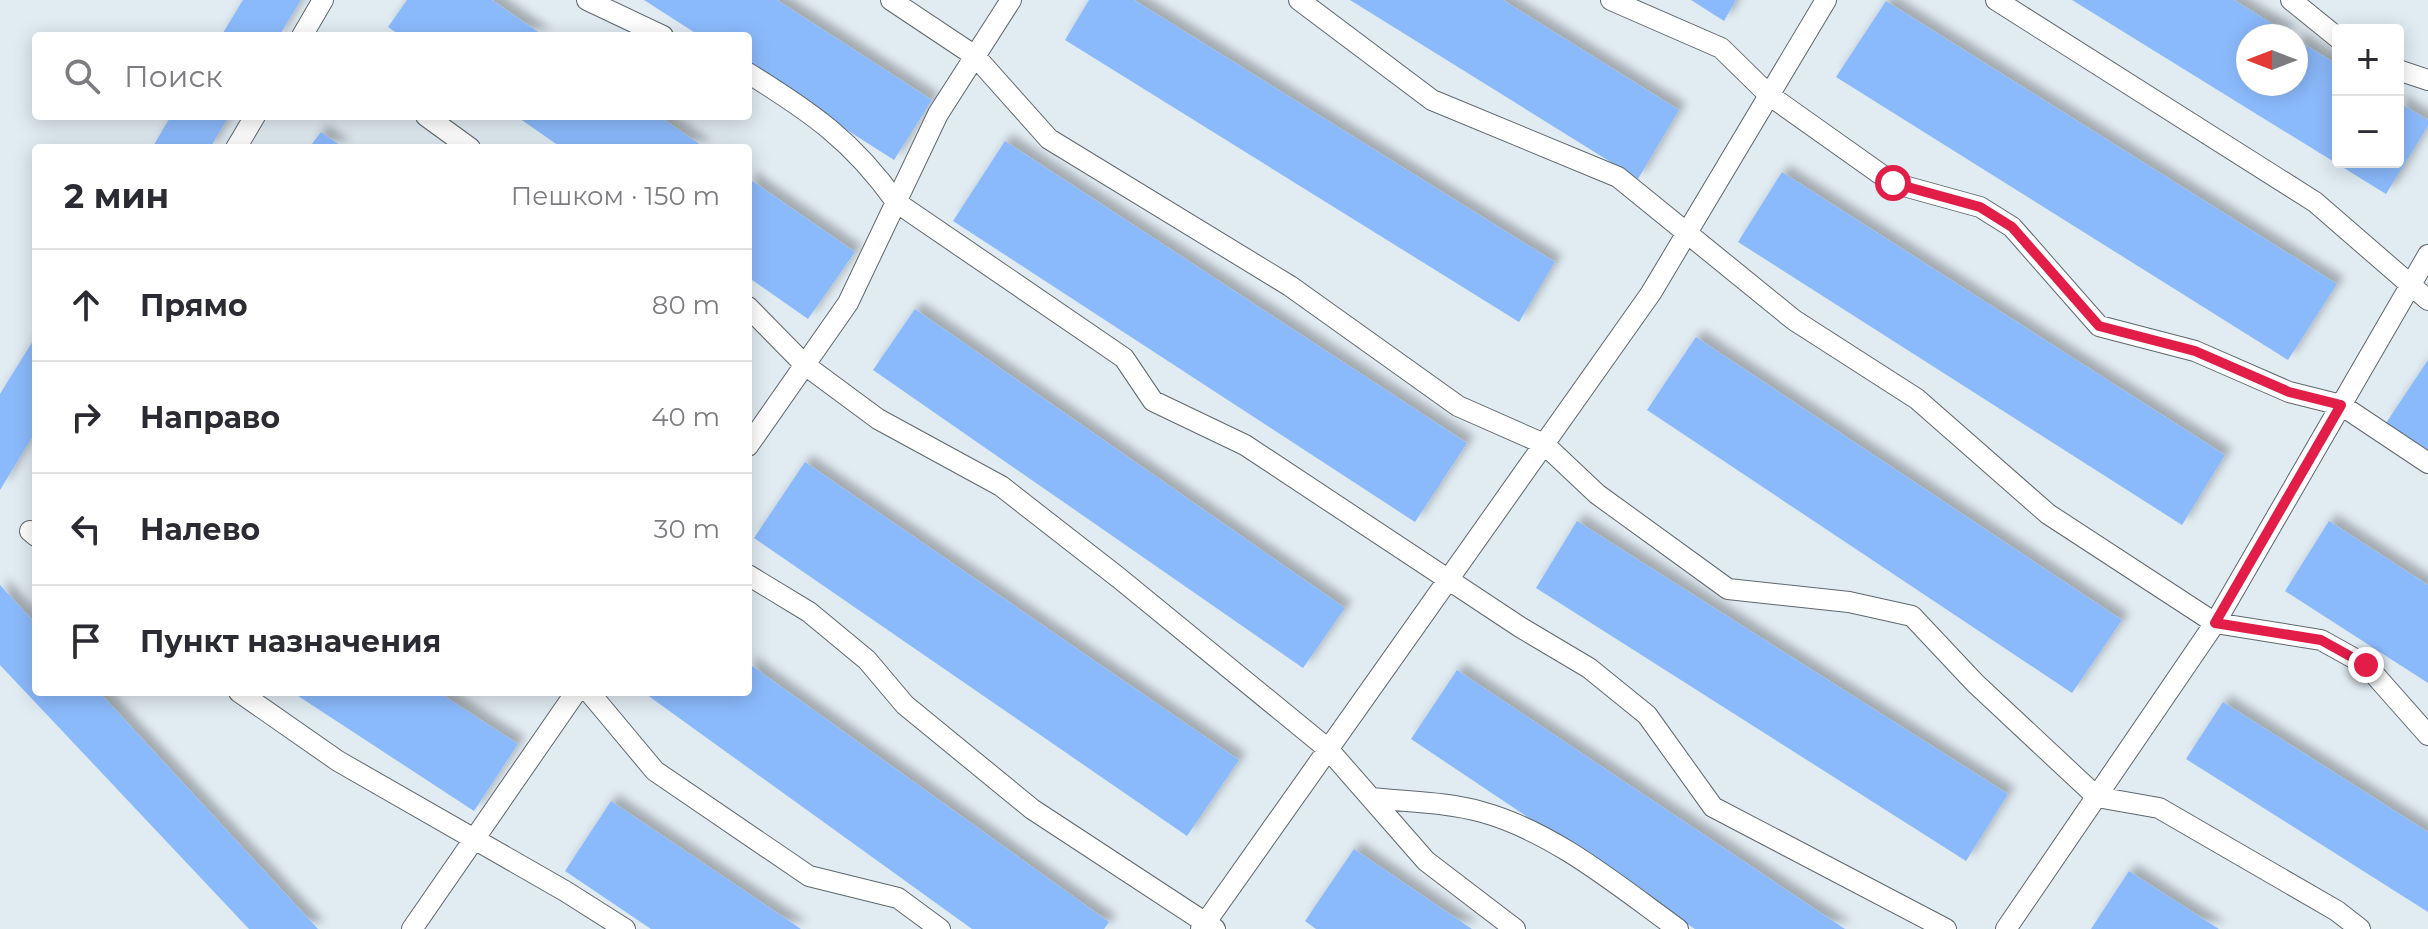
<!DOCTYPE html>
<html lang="ru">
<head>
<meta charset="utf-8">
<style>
  body { margin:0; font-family:Montserrat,sans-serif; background:#f2f2f3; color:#2b2b33 }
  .controls { position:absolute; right:24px; top:24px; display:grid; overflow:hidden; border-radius:8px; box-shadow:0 4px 20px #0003 }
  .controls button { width:72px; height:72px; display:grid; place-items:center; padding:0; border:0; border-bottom:2px solid #e1e1e2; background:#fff; color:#2b2b33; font:40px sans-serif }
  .compass { position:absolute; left:2236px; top:24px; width:72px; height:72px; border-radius:50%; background:#fff; box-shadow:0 4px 20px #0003; rotate:270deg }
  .stop { position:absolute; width:24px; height:24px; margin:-18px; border:6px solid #e11d48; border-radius:50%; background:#fff }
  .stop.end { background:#e11d48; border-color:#fff; box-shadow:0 2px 8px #0008 }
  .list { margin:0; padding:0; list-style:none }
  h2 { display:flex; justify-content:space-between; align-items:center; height:104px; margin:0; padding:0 32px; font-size:34px }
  h2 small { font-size:26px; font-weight:400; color:#7c7c81 }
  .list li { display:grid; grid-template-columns:52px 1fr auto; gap:24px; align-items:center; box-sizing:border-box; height:112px; padding:0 32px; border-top:2px solid #e1e1e2 }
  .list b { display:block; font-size:30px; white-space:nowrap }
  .list em { font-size:26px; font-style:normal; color:#7c7c81 }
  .icon { flex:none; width:44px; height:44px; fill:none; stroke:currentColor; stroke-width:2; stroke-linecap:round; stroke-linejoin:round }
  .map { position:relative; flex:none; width:2428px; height:929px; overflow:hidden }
  .search { position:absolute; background:#fff; box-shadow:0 4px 20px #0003; left:32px; top:32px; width:720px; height:88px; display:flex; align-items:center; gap:20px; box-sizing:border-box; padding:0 28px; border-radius:8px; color:#7c7c81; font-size:30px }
  .panel { position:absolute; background:#fff; box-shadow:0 4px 20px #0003; left:32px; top:144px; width:720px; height:552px; border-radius:8px }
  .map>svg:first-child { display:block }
  .building { fill:#8bbafc; filter:url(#shadow) }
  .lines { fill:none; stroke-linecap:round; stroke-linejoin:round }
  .service-casing { stroke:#5e686d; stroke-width:22 }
  .service { stroke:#fff; stroke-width:20 }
  .route { stroke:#e11d48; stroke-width:10 }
</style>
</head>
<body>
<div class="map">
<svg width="2428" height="929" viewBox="0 0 2428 929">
  <defs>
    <filter id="shadow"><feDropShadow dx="7" dy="-7" stdDeviation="4" flood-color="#0004"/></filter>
  </defs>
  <rect width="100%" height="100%" fill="#e0ebf2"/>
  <path class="building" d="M243 0H301L279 36H221Z
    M407 0H492L544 36H401L388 27Z
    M644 0H777L932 100 894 160 748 67V36H700Z
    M1089 0H1134L1555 262 1519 322 1065 40Z
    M1350 0H1503L1679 110 1638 179Z
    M1691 0H1736L1724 21Z
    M2072 0H2234L2292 36H2248V84H2296V39L2338 65V162H2398V102L2428 120V126L2386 194Z
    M1886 1 2337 284 2288 360 1836 77Z
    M171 116H229L210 148H152Z
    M516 116H659L705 148H562Z
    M321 132 344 148H309Z
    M1005 141 1467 443 1415 522 953 221Z
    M1782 172 2225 455 2182 525 1738 242Z
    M748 178 855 252 808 319 748 277Z
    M915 309 1345 608 1303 668 873 370Z
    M36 336V431L0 490V394Z
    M1696 337 2122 620 2072 693 1647 410Z
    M2428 360V450L2386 423Z
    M805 462 1239 760 1187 836 754 538Z
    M1577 521 2008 794 1966 861 1536 588Z
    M2329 521 2428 585V683L2285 591Z
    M0 585 36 624V692H99L318 929H249L0 665Z
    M748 663 1109 922 1104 929H972L643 692H748Z
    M1457 670 1845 929H1695L1411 739Z
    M292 692H438L518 744 474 811Z
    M2223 702 2428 832V912L2186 759Z
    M611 801 801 929H651L565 871Z
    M1354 849 1472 929H1316L1305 921Z
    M2129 871 2219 929H2091Z"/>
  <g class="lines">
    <g class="service-casing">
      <path id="service" d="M587 0 663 36
        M891 0 975 56 1049 139 1290 286 1458 406 1544 444 1597 494 1728 589 1849 602 1912 616 1975 683 2097 797 2159 808 2337 911 2360 929
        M1299 0 1432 100 1618 177 1794 320 1917 399 2048 514 2215 623 2321 640 2366 665 2428 735
        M1611 0 1721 48 1769 95 1893 183 1980 207 2012 227 2099 326 2195 351 2289 392 2341 405 2428 463
        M1996 0 2315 202 2428 300
        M2291 0 2338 38
        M302 36 323 0
        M2398 70 2428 80
        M748 73C811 112 853 141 896 202L1124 358 1153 401 1245 445 1520 627 1589 668 1647 715 1713 807 1946 929
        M426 116 470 148
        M236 148 255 116
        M748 307 805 365 878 419 1001 486 1119 578 1328 749 1426 861 1515 929
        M748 446 848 303 938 114 1011 0
        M30 531 36 536
        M748 575 809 612 867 660 905 705 1032 809 1215 929
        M239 692 338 761 565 891 625 929
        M589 692 655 771 809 876 898 898 940 929
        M1371 798C1407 802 1447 802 1482 812 1554 832 1617 885 1678 929
        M412 929 576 692
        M1201 929 1651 293 1826 0
        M2006 929 2215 623 2428 255"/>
    </g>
    <use href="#service" class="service"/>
  </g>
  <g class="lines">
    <path class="route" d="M1893 183 1980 207 2012 227 2099 326 2195 351 2289 392 2341 405 2215 623 2321 640 2366 665"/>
  </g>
</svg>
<div class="controls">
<button>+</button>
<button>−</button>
</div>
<svg class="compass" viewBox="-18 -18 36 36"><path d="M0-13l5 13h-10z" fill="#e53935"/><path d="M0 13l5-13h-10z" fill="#7c7c81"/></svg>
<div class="stop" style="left:1893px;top:183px"></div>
<div class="stop end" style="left:2366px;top:665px"></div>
<div class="search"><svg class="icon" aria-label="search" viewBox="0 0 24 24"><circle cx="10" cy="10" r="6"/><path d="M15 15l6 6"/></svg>Поиск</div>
<section class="panel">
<h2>2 мин<small>Пешком · 150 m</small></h2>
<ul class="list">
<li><svg class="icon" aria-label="ahead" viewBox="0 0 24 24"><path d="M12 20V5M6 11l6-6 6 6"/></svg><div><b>Прямо</b></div><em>80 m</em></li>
<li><svg class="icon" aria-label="right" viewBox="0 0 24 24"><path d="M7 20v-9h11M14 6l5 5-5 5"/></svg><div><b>Направо</b></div><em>40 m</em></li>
<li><svg class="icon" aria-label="left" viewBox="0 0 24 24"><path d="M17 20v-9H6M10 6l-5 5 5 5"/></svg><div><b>Налево</b></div><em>30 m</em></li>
<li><svg class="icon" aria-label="arrive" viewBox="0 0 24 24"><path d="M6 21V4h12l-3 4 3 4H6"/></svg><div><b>Пункт назначения</b></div></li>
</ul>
</section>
</div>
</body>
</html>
